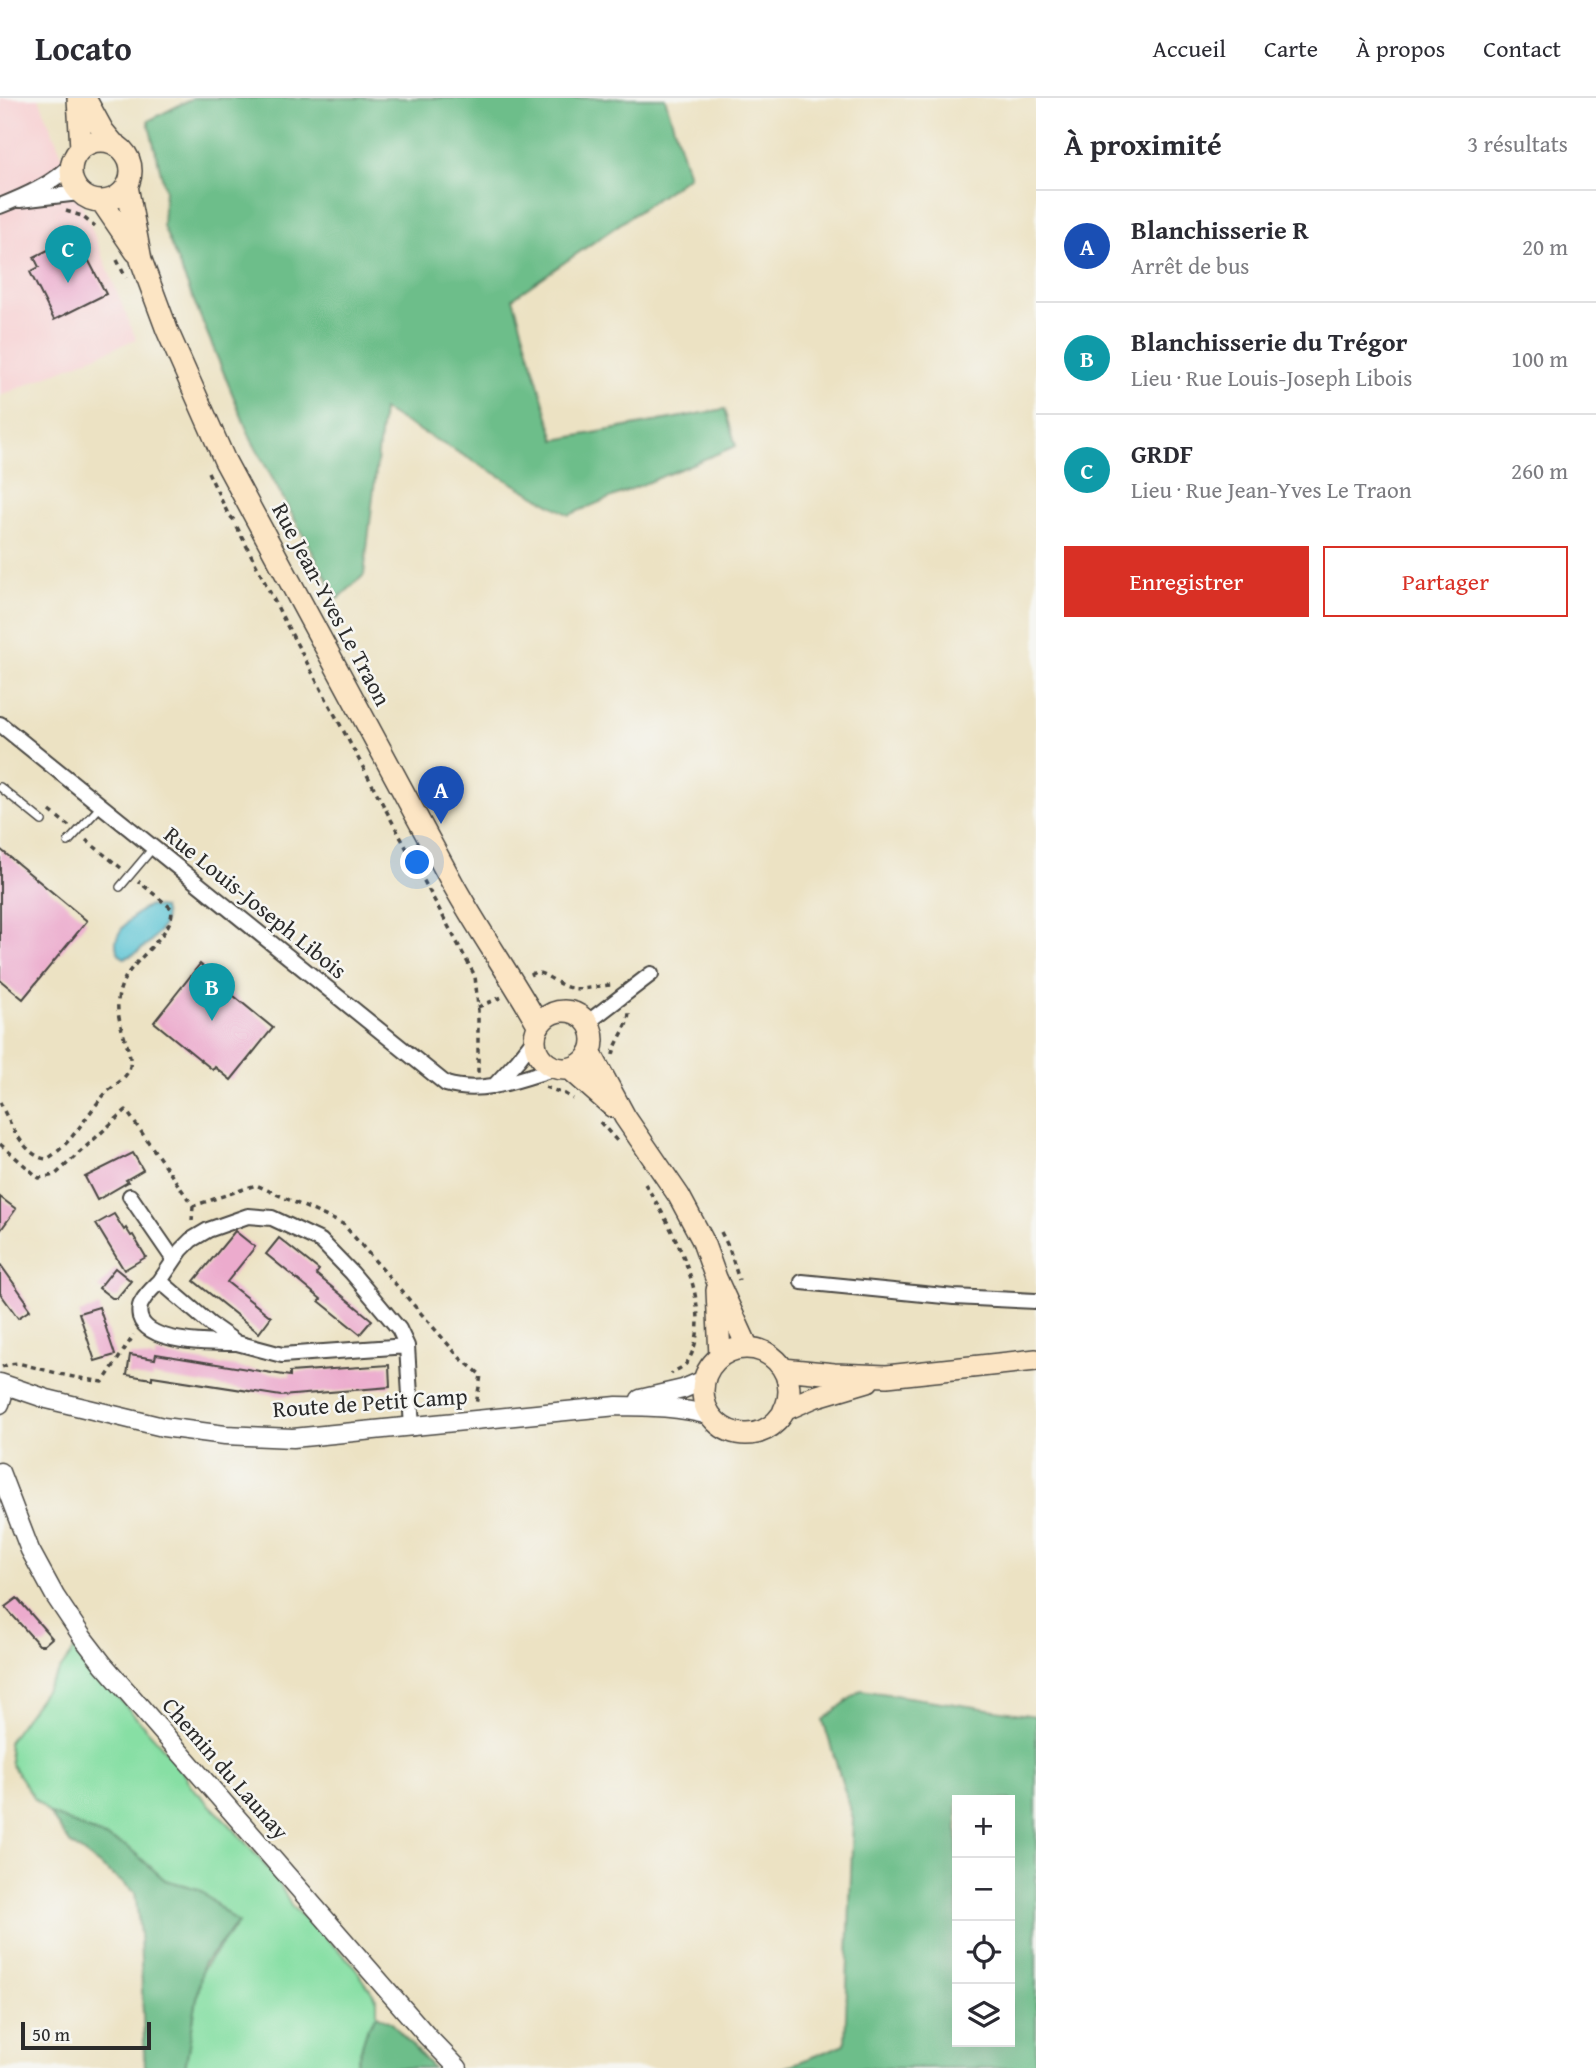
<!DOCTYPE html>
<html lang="fr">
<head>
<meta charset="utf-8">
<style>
  body { margin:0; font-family:"Gentium Book Plus",serif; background:#f7f7f7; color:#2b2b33 }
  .controls { position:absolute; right:21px; bottom:21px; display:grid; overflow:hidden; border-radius:0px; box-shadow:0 7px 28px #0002 }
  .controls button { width:63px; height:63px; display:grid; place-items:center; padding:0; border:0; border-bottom:2px solid #e1e1e2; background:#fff; color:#2b2b33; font:35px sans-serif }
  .scale { position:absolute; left:21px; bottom:18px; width:130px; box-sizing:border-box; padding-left:7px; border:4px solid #2b2b2b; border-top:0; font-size:19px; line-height:24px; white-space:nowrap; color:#2b2b2b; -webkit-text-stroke:5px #f6f6f2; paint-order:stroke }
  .you { position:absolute; left:418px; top:765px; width:24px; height:24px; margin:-18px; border:5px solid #fff; border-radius:50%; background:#1a73e8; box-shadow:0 0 0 10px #1a73e833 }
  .badge { display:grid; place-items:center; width:46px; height:46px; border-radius:50%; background:#d93025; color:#fff; font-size:23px; font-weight:700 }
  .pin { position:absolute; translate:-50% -58px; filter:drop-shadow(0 2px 4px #0008) }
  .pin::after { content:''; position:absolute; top:37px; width:24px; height:21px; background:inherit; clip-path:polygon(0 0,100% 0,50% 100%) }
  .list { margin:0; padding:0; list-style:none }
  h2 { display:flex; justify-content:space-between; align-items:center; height:91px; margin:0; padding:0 28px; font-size:30px }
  h2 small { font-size:23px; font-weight:400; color:#7c7c81 }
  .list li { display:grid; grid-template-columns:46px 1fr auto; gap:21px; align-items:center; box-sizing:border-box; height:112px; padding:0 28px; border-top:2px solid #e1e1e2 }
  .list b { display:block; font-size:26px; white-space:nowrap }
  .list p { margin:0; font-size:23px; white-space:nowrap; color:#7c7c81 }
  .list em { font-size:23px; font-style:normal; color:#7c7c81 }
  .actions { display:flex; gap:14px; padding:21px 28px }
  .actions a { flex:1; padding:16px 0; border:2px solid #d93025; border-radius:0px; text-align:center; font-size:24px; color:#d93025 }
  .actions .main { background:#d93025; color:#fff }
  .icon { flex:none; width:38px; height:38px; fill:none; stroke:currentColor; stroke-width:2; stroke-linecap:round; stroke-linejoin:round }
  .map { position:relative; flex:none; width:1036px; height:1970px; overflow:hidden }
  header { display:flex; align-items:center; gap:42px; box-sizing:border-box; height:98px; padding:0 35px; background:#fff; border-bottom:2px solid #e1e1e2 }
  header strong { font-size:33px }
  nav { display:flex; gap:38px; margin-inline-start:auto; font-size:24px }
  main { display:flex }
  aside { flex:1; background:#fff }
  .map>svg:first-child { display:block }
  .built { fill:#f7cfd1 }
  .green { fill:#87dfa4; stroke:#598568; stroke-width:2 }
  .forest { fill:#6dbe8a; stroke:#4c745a; stroke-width:2; fill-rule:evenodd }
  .water { fill:#58c3d3; stroke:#42777f; stroke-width:2 }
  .building { fill:#ecabcd }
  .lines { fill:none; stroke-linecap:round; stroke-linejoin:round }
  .service-casing { stroke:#484642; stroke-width:10 }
  .minor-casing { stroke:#484642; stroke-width:18 }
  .tertiary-casing { stroke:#484642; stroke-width:21 }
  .secondary-casing { stroke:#484642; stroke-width:24 }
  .path { stroke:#484642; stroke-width:3.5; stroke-dasharray:5 5; stroke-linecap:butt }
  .service { stroke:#fff; stroke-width:7 }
  .minor { stroke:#fff; stroke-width:14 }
  .tertiary { stroke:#fff; stroke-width:18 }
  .secondary { stroke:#fce5c4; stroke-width:21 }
  .labels { text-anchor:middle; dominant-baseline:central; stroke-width:5; stroke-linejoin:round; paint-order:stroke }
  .street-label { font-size:23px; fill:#2b2b2b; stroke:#f6f6f2 }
</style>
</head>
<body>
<header>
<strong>Locato</strong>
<nav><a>Accueil</a><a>Carte</a><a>À propos</a><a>Contact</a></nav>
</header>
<main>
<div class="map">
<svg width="1036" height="1970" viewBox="0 0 1036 1970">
  <rect width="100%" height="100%" fill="#f6f6f2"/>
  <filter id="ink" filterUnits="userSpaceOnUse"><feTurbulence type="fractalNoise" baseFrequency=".0143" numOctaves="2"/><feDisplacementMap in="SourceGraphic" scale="14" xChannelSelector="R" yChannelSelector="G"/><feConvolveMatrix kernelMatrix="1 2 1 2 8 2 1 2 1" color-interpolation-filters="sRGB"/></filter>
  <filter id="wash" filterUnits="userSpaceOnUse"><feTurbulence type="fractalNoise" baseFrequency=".00686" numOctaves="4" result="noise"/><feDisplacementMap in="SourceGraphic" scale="28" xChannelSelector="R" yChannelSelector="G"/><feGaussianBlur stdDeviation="1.57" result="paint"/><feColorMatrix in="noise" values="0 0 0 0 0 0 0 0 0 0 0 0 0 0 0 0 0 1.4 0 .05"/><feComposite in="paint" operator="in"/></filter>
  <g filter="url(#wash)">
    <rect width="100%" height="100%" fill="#ece2c3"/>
    <path class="built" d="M0 0H39L136 241 0 298Z"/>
    <path class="green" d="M75 1551 176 1664 192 1689 231 1728 277 1781 291 1808 352 1865 377 1902V1917L368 1929 355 1970H185L202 1872 238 1825 198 1791 165 1782 128 1749 49 1715 34 1700 11 1666 8 1644Z"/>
    <path class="forest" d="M193 0H665L689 78 513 200 555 342 725 311 736 348 569 417 383 312 364 477 338 501 251 341 163 128 165 91 148 23Z
      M861 1592 1036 1618V1970H784L845 1946 853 1720 823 1622ZM957 1702H1010V1944H957Z
      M49 1715 128 1749 165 1782 198 1791 238 1825 203 1866 185 1970H145L140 1837 135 1794 70 1745Z
      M377 1917 391 1924 433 1970H355L368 1929Z"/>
    <path class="water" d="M148 808 163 810C165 816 166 821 163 827 157 839 138 857 124 860 101 844 133 816 148 808Z"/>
    <g id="blocks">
      <path class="building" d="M76 138 106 196 54 222 30 174 39 169 34 159Z
        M0 751 87 823 23 901 0 882Z
        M200 866 214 878 212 880 273 930 231 982 215 969 213 972 154 924Z
        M133 1055 143 1072 126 1082 128 1084 97 1102 85 1079Z
        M0 1099 16 1111 0 1133Z
        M114 1116 124 1132 126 1130 131 1138 133 1137 146 1159 124 1172 96 1126Z
        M235 1133 255 1149 227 1184 271 1219 259 1235 194 1183Z
        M279 1140 319 1172 316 1176 372 1222 360 1236 319 1203 321 1201 266 1156Z
        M0 1166 27 1204 25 1205 30 1212 18 1220 0 1195Z
        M115 1170 131 1183 117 1200H112L99 1190Z
        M99 1209 115 1257 95 1263 79 1215Z
        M156 1256 290 1278V1274L389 1267 390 1289 281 1298 152 1278V1281L127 1277 130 1257 155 1261Z
        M17 1500 52 1540 44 1547H39L5 1509Z"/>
    </g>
  </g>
  <g filter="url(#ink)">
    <use href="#blocks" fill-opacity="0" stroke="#484642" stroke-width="2"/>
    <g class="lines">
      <g class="service-casing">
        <path id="service" d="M0 689 42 723
          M68 744 101 708
          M120 789 153 750"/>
      </g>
      <g class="minor-casing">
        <path id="minor" d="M20 102 79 95
          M0 108C25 98 53 86 72 66
          M0 626 446 986C483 997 520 981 556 970
          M587 925 651 876
          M494 988 518 962 535 940
          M130 1098 174 1162
          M160 1183C154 1189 146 1196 142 1204 139 1208 139 1214 140 1219 148 1246 214 1245 237 1245
          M802 1184 954 1199 1036 1203
          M407 1248 282 1257 237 1245 210 1226 160 1183 181 1152 191 1142 208 1132 248 1118 272 1120 321 1143 352 1175 399 1231 407 1248 412 1330"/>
      </g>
      <g class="tertiary-casing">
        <path id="tertiary" d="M0 1285 47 1301 163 1329 225 1337 293 1340 617 1308C650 1308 680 1309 712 1318
          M640 1301 683 1291 704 1282
          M0 1306 6 1287
          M0 1374 30 1452 55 1498 83 1540 103 1566 428 1939 458 1970"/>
      </g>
      <g class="secondary-casing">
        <path id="secondary" d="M78 0 81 50
          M85 0 103 33 113 45
          M71 73a30 30 0 1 1 60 0a30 30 0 1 1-60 0Z
          M127 88 141 162 167 232 225 363 454 788C481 836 512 880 539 928
          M102 104 136 154
          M535 942a29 29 0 1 1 58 0a29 29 0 1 1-58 0Z
          M590 954 625 1019 679 1098 702 1141 716 1180 748 1250
          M570 971 613 1009
          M717 1192 720 1259
          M703 1293a43 43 0 1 1 86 0a43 43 0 1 1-86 0Z
          M783 1271 834 1276 887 1278 1036 1262
          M784 1312 814 1299 868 1283"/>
      </g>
      <path class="path" d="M66 113 82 118 95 129
        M117 162 126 180
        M208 374 228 416 234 422
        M237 429 284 522 475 878 478 909V975
        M50 713 69 728
        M86 742 121 770
        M530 877 535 874C549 876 558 888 571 890 585 893 598 887 612 887
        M478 909 502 899
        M613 957C616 941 629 930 629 913
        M545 989 565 996 573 1001
        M0 1004C8 1022 25 1060 47 1061 72 1046 86 1017 105 996 113 987 127 982 130 968 131 962 129 953 127 947 119 923 112 904 125 880 135 861 178 831 171 810L138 783
        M600 1024 618 1044
        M0 1046 39 1080 55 1077 126 1012 193 1108 256 1087 343 1126 460 1260 481 1277 476 1307
        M645 1086C673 1130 718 1212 688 1263 685 1269 677 1271 671 1276
        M192 1123 193 1108
        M721 1134 729 1150 739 1182
        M2 1269 9 1266 18 1265 68 1278 103 1284 134 1237"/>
      <use href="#service" class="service"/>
      <use href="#minor" class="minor"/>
      <use href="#tertiary" class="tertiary"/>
      <use href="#secondary" class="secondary"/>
    </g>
  </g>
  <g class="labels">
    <g class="street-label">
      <text transform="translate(332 506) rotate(62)">Rue Jean-Yves Le Traon</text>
      <text transform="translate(256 804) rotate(39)">Rue Louis-Joseph Libois</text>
      <text transform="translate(370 1304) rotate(-4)">Route de Petit Camp</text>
      <text transform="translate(226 1670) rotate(49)">Chemin du Launay</text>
    </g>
  </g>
</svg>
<div class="controls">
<button>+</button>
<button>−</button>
<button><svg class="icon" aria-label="locate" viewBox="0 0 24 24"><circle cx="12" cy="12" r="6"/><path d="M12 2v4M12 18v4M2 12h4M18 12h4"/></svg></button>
<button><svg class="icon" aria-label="layers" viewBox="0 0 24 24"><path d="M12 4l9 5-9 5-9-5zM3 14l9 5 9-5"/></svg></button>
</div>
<div class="scale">50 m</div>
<div class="you"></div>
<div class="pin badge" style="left:441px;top:726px;background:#1a4fb4">A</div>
<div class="pin badge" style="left:212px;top:923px;background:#0f9aa8">B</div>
<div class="pin badge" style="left:68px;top:185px;background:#0f9aa8">C</div>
</div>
<aside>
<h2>À proximité<small>3 résultats</small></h2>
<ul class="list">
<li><span class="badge" style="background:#1a4fb4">A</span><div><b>Blanchisserie R</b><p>Arrêt de bus</p></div><em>20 m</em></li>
<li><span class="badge" style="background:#0f9aa8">B</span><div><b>Blanchisserie du Trégor</b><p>Lieu · Rue Louis-Joseph Libois</p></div><em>100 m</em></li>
<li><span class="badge" style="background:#0f9aa8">C</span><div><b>GRDF</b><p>Lieu · Rue Jean-Yves Le Traon</p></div><em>260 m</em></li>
</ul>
<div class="actions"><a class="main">Enregistrer</a><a>Partager</a></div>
</aside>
</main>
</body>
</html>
